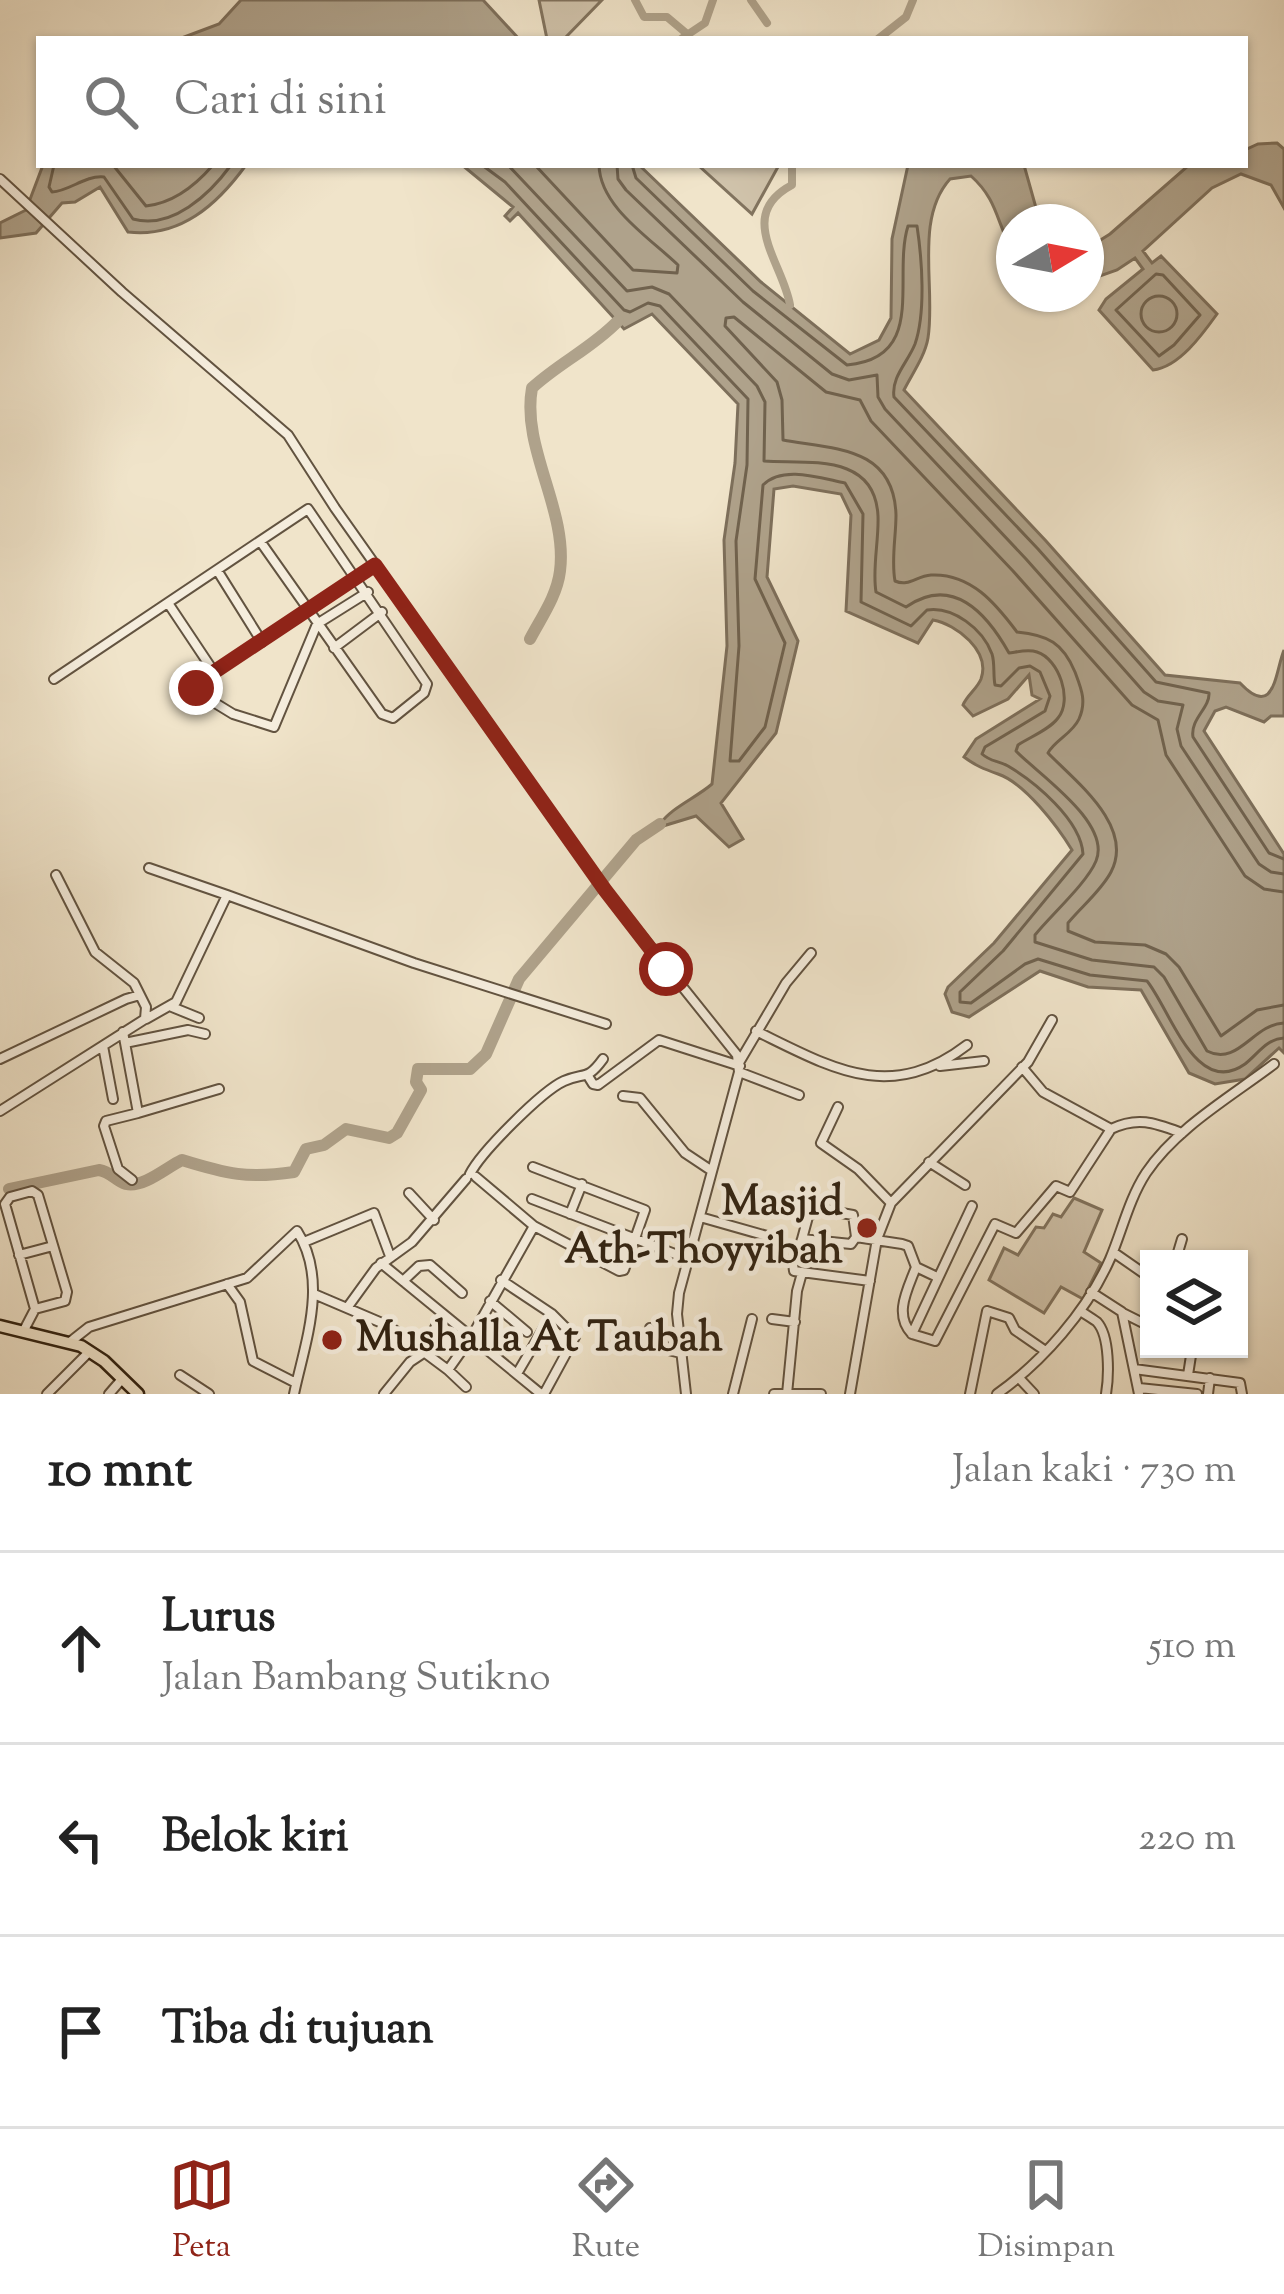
<!DOCTYPE html>
<html lang="id">
<head>
<meta charset="utf-8">
<style>
  body { margin:0; font-family:"Sorts Mill Goudy",serif; background:#f2f2f2; color:#222 }
  .controls { position:absolute; right:36px; bottom:36px; display:grid; overflow:hidden; border-radius:0px; box-shadow:0 3px 9px #0004 }
  .controls button { width:108px; height:108px; display:grid; place-items:center; padding:0; border:0; border-bottom:3px solid #e0e0e0; background:#fff; color:#222; font:60px sans-serif }
  .compass { position:absolute; left:996px; top:204px; width:108px; height:108px; border-radius:50%; background:#fff; box-shadow:0 3px 9px #0004; rotate:80deg }
  .stop { position:absolute; width:36px; height:36px; margin:-27px; border:9px solid #8f2418; border-radius:50%; background:#fff }
  .stop.end { background:#8f2418; border-color:#fff; box-shadow:0 3px 12px #0008 }
  .list { margin:0; padding:0; list-style:none }
  h2 { display:flex; justify-content:space-between; align-items:center; height:156px; margin:0; padding:0 48px; font-size:51px }
  h2 small { font-size:39px; font-weight:400; color:#767676 }
  .list li { display:grid; grid-template-columns:78px 1fr auto; gap:36px; align-items:center; box-sizing:border-box; height:192px; padding:0 48px; border-top:3px solid #e0e0e0 }
  .list b { display:block; font-size:45px; white-space:nowrap }
  .list p { margin:0; font-size:39px; white-space:nowrap; color:#767676 }
  .list em { font-size:39px; font-style:normal; color:#767676 }
  .icon { flex:none; width:66px; height:66px; fill:none; stroke:currentColor; stroke-width:2; stroke-linecap:round; stroke-linejoin:round }
  .map { position:relative; flex:none; width:1284px; height:1394px; overflow:hidden }
  .search { position:absolute; background:#fff; box-shadow:0 3px 9px #0004; left:36px; right:36px; top:36px; height:132px; display:flex; align-items:center; gap:30px; box-sizing:border-box; padding:0 42px; border-radius:0px; color:#767676; font-size:45px }
  .sheet { height:732px; background:#fff }
  nav { display:flex; justify-content:space-around; align-items:center; box-sizing:border-box; height:168px; border-top:3px solid #e0e0e0; background:#fff; font-size:33px; color:#767676 }
  nav a { display:grid; justify-items:center; gap:6px }
  nav .on { color:#8f2418 }
  .map>svg:first-child { display:block }
  .green { fill:#d0c3ab; stroke:#81735e; stroke-width:3 }
  .water { fill:#afa28b; stroke:#7d6f5b; stroke-width:3 }
  .lines { fill:none; stroke-linecap:round; stroke-linejoin:round }
  .shore { stroke:#70624e; stroke-width:3 }
  .canal { stroke:#afa28b; stroke-width:8 }
  .river { stroke:#afa28b; stroke-width:12 }
  .minor-casing { stroke:#625340; stroke-width:12 }
  .major-casing { stroke:#322312; stroke-width:15 }
  .minor { stroke:#f5eddd; stroke-width:8 }
  .major { stroke:#f0e4ca; stroke-width:10 }
  .route { stroke:#8f2418; stroke-width:15 }
  .poi-dot { fill:#8f2418; stroke:#f5eddd; stroke-width:4.5 }
  .labels { text-anchor:middle; dominant-baseline:central; stroke-width:10; stroke-linejoin:round; paint-order:stroke }
  .poi-label { font-size:42px; font-weight:bold; fill:#322312; stroke:#f5eddd; text-anchor:end }
</style>
</head>
<body>
<div class="map">
<svg width="1284" height="1394" viewBox="0 0 1284 1394">
  <rect width="100%" height="100%" fill="#f0e4ca"/>
  <filter id="stains"><feTurbulence type="fractalNoise" baseFrequency=".00167" numOctaves="4"/><feColorMatrix values="0 0 0 0 .2 0 0 0 0 .09 0 0 0 0 .02 0 0 0 .5 -.17"/></filter>
  <radialGradient id="worn" r=".72"><stop offset=".6" stop-color="#630" stop-opacity="0"/><stop offset="1" stop-color="#630" stop-opacity=".3"/></radialGradient>
  <path class="green" d="M539 0H602L564 39H547Z
    M698 165H779L752 214Z
    M1074 1198 1102 1210 1084 1252 1101 1263 1083 1299 1061 1287 1044 1313 989 1280 1004 1248 1018 1255 1036 1227 1044 1228 1053 1214 1061 1217Z"/>
  <path class="water" d="M241 0H483L519 39H179L219 24Z
    M1277 143 1284 149V208L1271 185 1241 174 1212 188 1143 251 1152 263 1161 256 1217 314C1202 335 1179 367 1153 370L1099 310 1106 299 1143 269 1135 258 1117 270 1086 281V249L1110 234 1189 165H1245V150L1258 144Z
    M43 165H246C217 205 180 238 128 232L100 187 75 202 62 203 36 233 0 238V223L26 210Z
    M462 165H639L761 282 850 354 879 340 891 318 892 239 908 165H1024L1040 222H1014V253C996 224 999 201 971 176L950 179C914 219 936 288 928 338 925 356 912 374 904 390L1046 541 1165 675 1240 683C1275 720 1275 672 1284 650V716H1271L1264 722 1226 707 1215 711 1204 731 1284 854V1053L1279 1048 1245 1079 1215 1084 1189 1073 1141 990 1088 987 1040 971 969 1017 952 1012 945 994 948 987 994 943 1072 850C1058 827 1025 783 998 774 984 769 976 766 964 757L976 739 1040 699 1032 695 1029 675 1008 699 973 716 963 705C967 695 977 689 981 679 991 651 956 624 933 620L918 643 846 611 851 515 841 494 793 486 774 489 767 577 798 641 776 733 721 803 743 839 729 847 696 816 663 826 660 824C672 807 696 798 712 784L727 646 724 540 735 463 738 404 652 314 624 329 518 213 510 221 505 216 513 207Z"/>
  <g class="lines">
    <path class="shore" d="M54 165 49 187 52 192C70 191 85 175 104 177L133 219C172 230 210 194 231 165
      M113 165 146 206C174 203 195 186 213 165
      M482 165 505 182 624 310 630 312 648 303 660 306 748 399 747 465 736 541 739 646 730 761H739L765 727 785 643 755 579 763 485C783 465 820 478 845 483L863 514 861 602 911 626 927 610C953 606 983 629 992 654 995 663 993 676 995 685L1001 686 1019 668 1030 666 1040 672 1050 696 1045 711 985 747 982 754C991 762 997 760 1008 766 1035 782 1081 820 1083 854L1003 951 960 992V1002L971 1003 1025 964 1038 959 1090 975 1147 981C1170 1009 1196 1099 1245 1064 1258 1054 1266 1039 1284 1038
      M508 165 627 291 652 287 669 294 757 386 765 402 764 461C807 464 875 452 878 516 879 541 872 568 876 592L906 607C952 575 986 612 1009 653 1017 652 1028 649 1037 652 1059 659 1073 700 1058 718 1049 730 1030 737 1018 745L1016 751C1038 774 1112 823 1096 861 1087 883 1051 915 1035 935V942L1092 960 1154 967 1164 977 1207 1051C1238 1067 1253 1024 1284 1023
      M535 165 633 270 677 273 678 265C650 238 600 207 599 165
      M617 165 618 179 626 190 743 302 832 374 849 380 877 375 878 397 885 409 1026 559 1144 692 1158 701 1183 705 1177 729 1181 746 1259 864 1271 872 1284 874
      M632 165 636 178 753 291 847 365C928 358 892 277 908 226H917C922 259 926 312 915 344 908 362 891 377 894 397L1038 549 1156 682 1209 693C1210 708 1190 719 1193 737L1269 853 1284 859
      M1156 274 1163 275 1200 315 1174 345 1159 356 1116 310Z
      M1141 314a18 18 0 1 1 36 0a18 18 0 1 1-36 0Z
      M1284 892 1264 889 1245 876 1166 755 1158 720 1132 705 1013 571 871 421 860 400 826 392 734 317 726 318 725 326 777 382 782 400 783 440C833 449 894 446 896 515 896 537 891 560 895 581 909 587 916 576 931 575 971 573 996 604 1017 632 1048 635 1063 643 1075 672 1081 688 1087 701 1079 719 1072 734 1055 740 1048 753 1075 781 1135 826 1111 872 1101 891 1081 907 1068 923V931L1095 942 1145 945 1166 954 1179 967 1221 1036 1257 1010 1284 1005"/>
    <path class="canal" d="M635 0 644 17H667L686 33
      M751 0 767 23
      M681 39 705 23 713 0
      M878 39 906 17 913 0
      M790 305C783 263 735 215 792 185V165"/>
    <path class="river" d="M530 639C541 618 557 596 560 571 568 510 521 448 532 388 559 363 592 348 618 321
      M9 1189 99 1170C111 1172 116 1181 126 1184 144 1188 167 1167 182 1160 227 1174 248 1179 294 1172L306 1149 324 1145 346 1129 389 1138 397 1133 421 1090 416 1082 418 1069H470L486 1054 519 979 636 840 660 824"/>
    <g class="minor-casing">
      <path id="minor" d="M0 179 122 292 288 435 335 508 605 890 737 1055 739 1072 679 1293 677 1314 686 1394
        M308 509 427 684 424 693 393 718 382 714 260 541Z
        M217 570 262 642
        M368 592 317 624 274 727 233 714 197 692 196 687 214 672 375 565
        M168 603 214 672
        M334 648 382 612
        M54 679 260 541
        M56 875 95 952 134 983 140 995
        M227 895 414 963 606 1024
        M172 1007 199 1018
        M146 1019 176 1002 227 895 149 868
        M756 1031C832 1068 890 1104 967 1045
        M123 1032 138 1113 106 1121 104 1126 118 1169 132 1180
        M125 1043 188 1030 205 1034
        M103 1046 113 1099
        M0 1059 126 999 140 995 146 1007 145 1019 0 1111
        M740 1061 786 983 811 953
        M940 1066 984 1061
        M1022 1067 1043 1092 1111 1129C1138 1116 1155 1123 1182 1133
        M739 1072 799 1095
        M588 1076 593 1084 598 1085 659 1040 740 1066
        M623 1096 640 1098 685 1153 712 1171
        M838 1107 821 1143 858 1169 891 1203
        M138 1113 219 1089
        M929 1162 965 1185
        M470 1174C481 1152 542 1091 564 1081 585 1072 587 1081 603 1059
        M476 1177 534 1226 619 1271 624 1270 645 1210 533 1167
        M409 1193 434 1220
        M532 1199 688 1259
        M570 1214 582 1184
        M700 1217 774 1238
        M802 1239 808 1217 819 1209 853 1215 856 1237
        M304 1242 374 1213 390 1256
        M1113 1252 1149 1277
        M19 1255 53 1246
        M1176 1259 1182 1239
        M381 1263 541 1394
        M916 1267C908 1289 893 1314 912 1334L972 1206
        M501 1280 552 1314
        M403 1281 419 1266 430 1265 462 1293
        M870 1281 794 1271 793 1264 802 1239 851 1244 856 1237 902 1244 908 1246 916 1267 937 1277
        M227 1284 240 1302 253 1361 296 1383
        M1091 1292 1122 1312 1139 1394
        M314 1294 389 1326 448 1370 472 1336 534 1226
        M490 1301 527 1332
        M347 1308 376 1268 412 1242 466 1179
        M1080 1311C1082 1312 1096 1321 1097 1322 1110 1336 1109 1376 1106 1394
        M1123 1313 1149 1326
        M772 1319 795 1322
        M650 1328 668 1350 681 1353
        M23 1332 35 1309 5 1204 10 1197 32 1191 38 1195 67 1292 65 1301 35 1309
        M912 1334 935 1341 995 1224 1016 1233 1056 1186 1070 1192 1111 1129
        M70 1342 89 1327 247 1278 297 1231C329 1281 305 1342 294 1394
        M1134 1369 1240 1383 1242 1394
        M448 1370 466 1387
        M518 1372 552 1314 575 1337 544 1394
        M180 1375 209 1394
        M1188 1375 1192 1349
        M1019 1378 1034 1394
        M1139 1388 1197 1394
        M47 1394 89 1352
        M109 1394 122 1379
        M384 1394 410 1362 422 1354 442 1314
        M733 1394 752 1319
        M774 1394H821
        M787 1394 797 1291 802 1273
        M850 1394 877 1239 891 1203 1028 1062 1052 1020
        M970 1394 987 1311 1009 1318 1015 1330 1044 1350
        M997 1394C1043 1361 1087 1311 1110 1259 1122 1231 1129 1199 1146 1173 1176 1128 1232 1096 1274 1064
        M1208 1394 1210 1378"/>
    </g>
    <g class="major-casing">
      <path id="major" d="M0 1326 81 1346 104 1361 138 1394"/>
    </g>
    <use href="#minor" class="minor"/>
    <use href="#major" class="major"/>
  </g>
  <g class="lines">
    <path class="route" d="M196 688 214 672 375 565 605 890 666 969"/>
  </g>
  <g class="poi-dot">
    <circle cx="867" cy="1228" r="12"/>
    <circle cx="332" cy="1340" r="12"/>
  </g>
  <g class="labels">
    <g class="poi-label">
      <text x="843" y="1204">Masjid<tspan x="843" dy="48">Ath-Thoyyibah</tspan></text>
      <text x="356" y="1340" text-anchor="start">Mushalla At Taubah</text>
    </g>
  </g>
  <rect width="100%" height="100%" filter="url(#stains)"/>
  <rect width="100%" height="100%" fill="url(#worn)"/>
</svg>
<div class="controls">
<button><svg class="icon" aria-label="layers" viewBox="0 0 24 24"><path d="M12 4l9 5-9 5-9-5zM3 14l9 5 9-5"/></svg></button>
</div>
<svg class="compass" viewBox="-18 -18 36 36"><path d="M0-13l5 13h-10z" fill="#e53935"/><path d="M0 13l5-13h-10z" fill="#767676"/></svg>
<div class="stop" style="left:666px;top:969px"></div>
<div class="stop end" style="left:196px;top:688px"></div>
<div class="search"><svg class="icon" aria-label="search" viewBox="0 0 24 24"><circle cx="10" cy="10" r="6"/><path d="M15 15l6 6"/></svg>Cari di sini</div>
</div>
<section class="sheet">
<h2>10 mnt<small>Jalan kaki · 730 m</small></h2>
<ul class="list">
<li><svg class="icon" aria-label="ahead" viewBox="0 0 24 24"><path d="M12 20V5M6 11l6-6 6 6"/></svg><div><b>Lurus</b><p>Jalan Bambang Sutikno</p></div><em>510 m</em></li>
<li><svg class="icon" aria-label="left" viewBox="0 0 24 24"><path d="M17 20v-9H6M10 6l-5 5 5 5"/></svg><div><b>Belok kiri</b></div><em>220 m</em></li>
<li><svg class="icon" aria-label="arrive" viewBox="0 0 24 24"><path d="M6 21V4h12l-3 4 3 4H6"/></svg><div><b>Tiba di tujuan</b></div></li>
</ul>
</section>
<nav>
<a class="on"><svg class="icon" aria-label="map" viewBox="0 0 24 24"><path d="M3 6l6-2 6 2 6-2v14l-6 2-6-2-6 2zM9 4v14M15 6v14"/></svg>Peta</a>
<a><svg class="icon" aria-label="directions" viewBox="0 0 24 24"><path d="M12 3l9 9-9 9-9-9zM9 14v-3h6M13 9l2 2-2 2"/></svg>Rute</a>
<a><svg class="icon" aria-label="saved" viewBox="0 0 24 24"><path d="M7 4h10v16l-5-4-5 4z"/></svg>Disimpan</a>
</nav>
</body>
</html>
